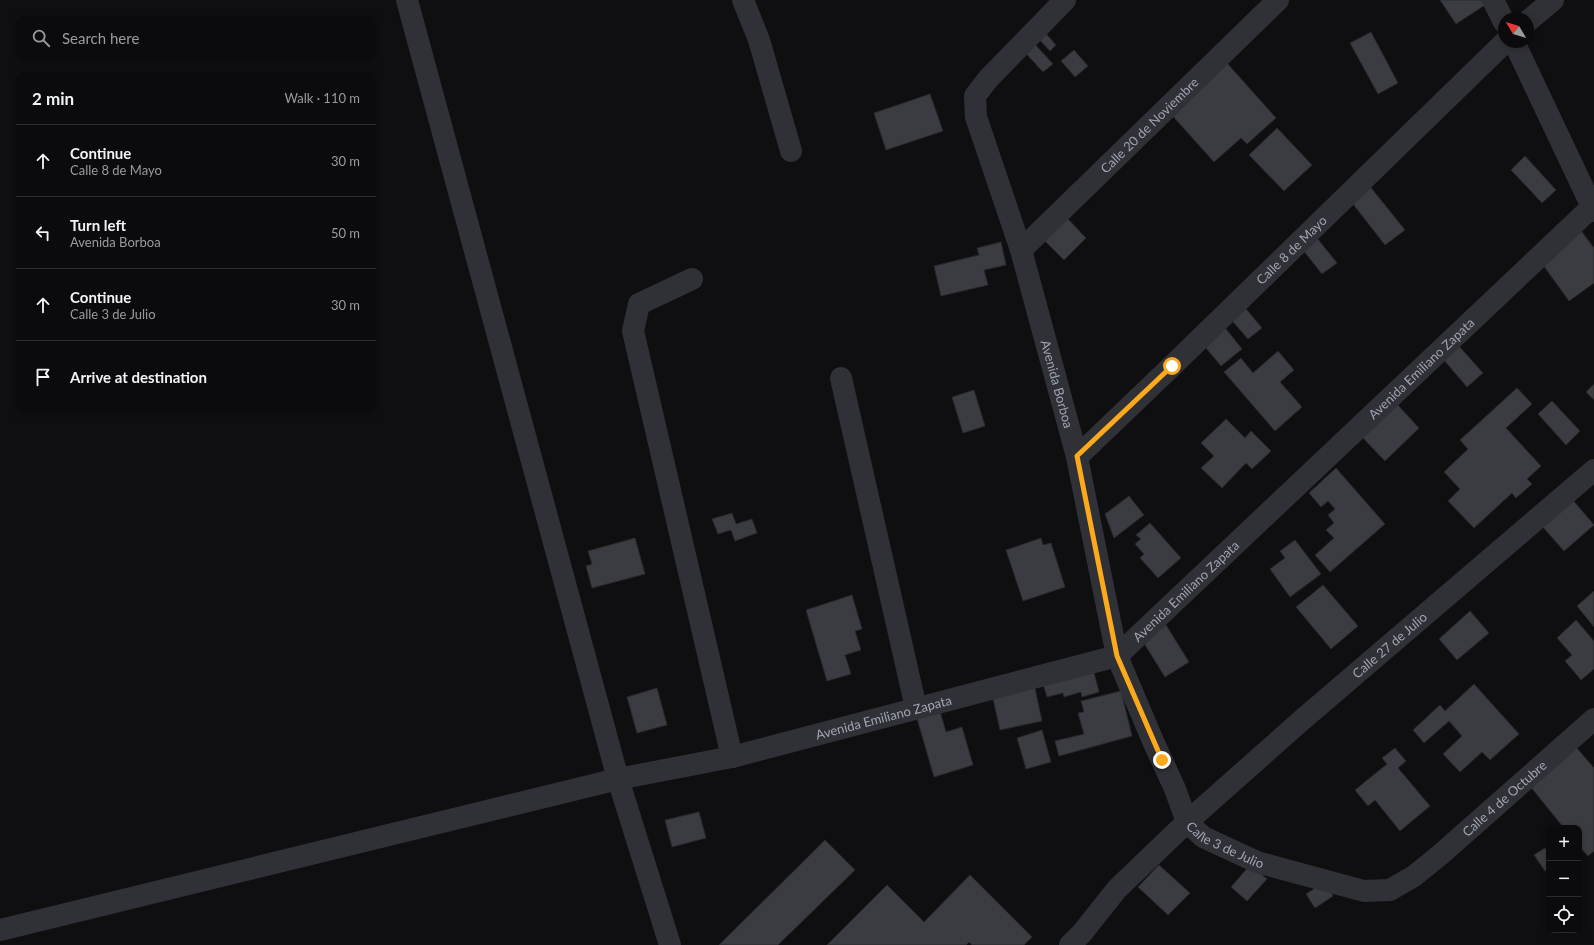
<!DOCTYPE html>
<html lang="en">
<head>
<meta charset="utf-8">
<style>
  body { margin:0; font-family:Lato,sans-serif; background:#141416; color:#f1f3f6 }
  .controls { position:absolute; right:12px; bottom:12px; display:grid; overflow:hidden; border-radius:8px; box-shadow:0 2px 6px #0003 }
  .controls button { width:36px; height:36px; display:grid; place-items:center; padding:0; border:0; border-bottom:1px solid #2b2b2e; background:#0b0b0d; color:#f1f3f6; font:20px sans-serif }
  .compass { position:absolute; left:1498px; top:12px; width:36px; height:36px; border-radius:50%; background:#0b0b0d; box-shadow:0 2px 6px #0003; rotate:308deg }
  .stop { position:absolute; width:12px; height:12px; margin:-9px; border:3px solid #fda91c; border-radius:50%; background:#fff }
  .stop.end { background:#fda91c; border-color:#fff; box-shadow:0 1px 4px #0008 }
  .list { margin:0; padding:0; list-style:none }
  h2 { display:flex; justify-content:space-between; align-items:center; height:52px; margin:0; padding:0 16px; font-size:17px }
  h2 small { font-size:13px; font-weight:400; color:#9a9b9d }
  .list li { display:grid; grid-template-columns:26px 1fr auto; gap:12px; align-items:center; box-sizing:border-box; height:72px; padding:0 16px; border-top:1px solid #2b2b2e }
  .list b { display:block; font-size:15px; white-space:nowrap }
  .list p { margin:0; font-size:13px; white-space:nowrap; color:#9a9b9d }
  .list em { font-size:13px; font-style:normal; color:#9a9b9d }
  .icon { flex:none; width:22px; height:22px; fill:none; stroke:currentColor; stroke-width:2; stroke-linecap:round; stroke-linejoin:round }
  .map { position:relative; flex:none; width:1594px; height:945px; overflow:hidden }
  .search { position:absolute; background:#0b0b0d; box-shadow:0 2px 6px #0003; left:16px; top:16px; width:360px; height:44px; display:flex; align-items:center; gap:10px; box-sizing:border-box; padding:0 14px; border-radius:8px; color:#9a9b9d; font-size:15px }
  .panel { position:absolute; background:#0b0b0d; box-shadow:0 2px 6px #0003; left:16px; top:72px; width:360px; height:340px; border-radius:8px }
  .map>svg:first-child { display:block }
  .building { fill:#3b3c41; stroke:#29292d }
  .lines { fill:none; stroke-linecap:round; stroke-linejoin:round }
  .minor { stroke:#303136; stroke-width:22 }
  .route { stroke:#fda91c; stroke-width:5 }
  .labels { text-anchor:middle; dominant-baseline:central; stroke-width:3.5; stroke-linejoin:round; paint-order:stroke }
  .street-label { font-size:13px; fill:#9fa6b3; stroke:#0a0a0c }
</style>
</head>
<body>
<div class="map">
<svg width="1594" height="945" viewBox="0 0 1594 945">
  <rect width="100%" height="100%" fill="#0f0f11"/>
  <path class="building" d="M1440 0H1482L1485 5 1456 24Z
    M1041 28 1056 45 1050 51 1034 34Z
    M1371 32 1398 83 1378 94 1350 43Z
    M1030 39 1053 64 1043 72 1020 47Z
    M1074 50 1088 66 1075 77 1061 61Z
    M1227 63 1276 118 1247 144 1241 138 1214 162 1170 113Z
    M930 94 943 131 886 150 874 113Z
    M1277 128 1312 165 1284 191 1249 155Z
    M1525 156 1556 190 1542 203 1511 170Z
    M1368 184 1405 230 1385 245 1349 199Z
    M1067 218 1086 238 1064 260 1044 240Z
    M1579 228 1594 248V283L1569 301 1538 258Z
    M1313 233 1337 263 1322 274 1299 245Z
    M1001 242 1006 265 984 270 988 285 941 296 934 266 979 255 977 248Z
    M1242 304 1262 328 1248 339 1228 316Z
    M1222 324 1242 349 1221 366 1201 342Z
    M1458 345 1483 373 1467 387 1443 359Z
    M1278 351 1294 370 1280 382 1302 407 1275 431 1224 372 1241 358 1253 373Z
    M1594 384V400L1586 392Z
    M1517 388 1532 404 1506 428 1541 466 1527 479 1532 484 1516 498 1512 493 1474 528 1448 501 1460 489 1444 472 1468 449 1460 440Z
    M974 390 985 426 963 433 952 397Z
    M1552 401 1580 431 1566 445 1538 414Z
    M1395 402 1419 428 1385 461 1360 435Z
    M1226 419 1245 438 1251 431 1271 451 1252 469 1246 463 1222 488 1201 468 1214 456 1201 443Z
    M1336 468 1385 524 1330 572 1315 555 1334 538 1326 530 1334 523 1328 515 1335 509 1328 501 1321 507 1309 493Z
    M1129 496 1144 515 1114 538 1105 514Z
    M1572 499 1594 525 1564 551 1542 526Z
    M732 513 736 524 752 519 757 533 735 541 731 530 718 534 712 519Z
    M1150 523 1181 558 1158 578 1140 558 1144 554 1135 544 1141 539 1136 535Z
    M635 538 645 574 592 588 586 566 592 564 588 551Z
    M1041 538 1043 545 1051 543 1065 587 1023 601 1006 550Z
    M1295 540 1321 574 1290 597 1270 569 1285 558 1280 551Z
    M1323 585 1358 626 1331 649 1296 607Z
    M1594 591V627L1577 606Z
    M852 595 862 629 855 631 861 650 845 655 851 674 827 681 806 610Z
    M1470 611 1489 633 1457 660 1439 639Z
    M1576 620 1594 641V669L1581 680 1565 661 1572 655 1557 638Z
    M1166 625 1189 662 1165 677 1142 640Z
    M1092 665 1099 692 1082 697 1081 692 1064 697 1063 693 1047 697 1042 680Z
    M1034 684 1042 721 1000 730 992 694Z
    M1474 684 1519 734 1490 760 1482 752 1460 772 1443 754 1462 736 1449 721 1424 743 1413 730 1440 705 1445 711Z
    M657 688 667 725 637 733 627 697Z
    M1121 691 1132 736 1059 756 1055 741 1084 734 1078 713 1084 712 1081 701Z
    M939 708 946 732 962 727 973 765 934 777 916 715Z
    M1042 730 1051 762 1026 769 1017 738Z
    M1576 747 1594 768V851L1588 856 1579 846V828H1564L1530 786Z
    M1395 748 1406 761 1398 768 1430 806 1400 831 1375 800 1368 806 1355 790 1387 764 1382 758Z
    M699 812 706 838 672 847 665 820Z
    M825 840 855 870 778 945H719Z
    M1545 848 1549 854V869L1545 871 1534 855Z
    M1159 865 1190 893 1168 915 1138 887Z
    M1250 865 1267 879 1247 901 1231 887Z
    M970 875 1032 937 1024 945H972L969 942 966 945H827L887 885 924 922Z
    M1325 882 1333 896 1315 908 1306 894Z"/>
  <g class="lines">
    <g class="minor">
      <path d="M407 0 618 779 670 945"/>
      <path d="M743 0 759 40 791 151"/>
      <path id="s1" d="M1065 0 988 79 975 96 976 117 1021 250 1077 457 1117 656 1153 741 1175 789 1187 822 1203 837 1257 862 1364 891 1390 890 1414 876 1440 855 1594 719"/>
      <path d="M1493 0 1504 22"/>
      <path d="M1528 21 1553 0"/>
      <path d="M1514 42 1594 211"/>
      <path id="s2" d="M1021 250 1278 0"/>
      <path d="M692 279 639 304 633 331 732 757"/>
      <path d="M841 378 916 708"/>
      <path id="s3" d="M1077 457 1172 366 1505 42"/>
      <path id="s4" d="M0 930 618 779 732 757 1117 656 1594 205"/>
      <path id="s5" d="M1070 945 1082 933 1117 889 1187 822 1302 720 1594 470"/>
    </g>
  </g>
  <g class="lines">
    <path class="route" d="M1162 760 1117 656 1077 456 1172 366"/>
  </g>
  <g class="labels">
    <g class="street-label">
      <text stroke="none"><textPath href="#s2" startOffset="179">Calle 20 de Noviembre</textPath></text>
      <text stroke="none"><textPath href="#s3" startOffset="298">Calle 8 de Mayo</textPath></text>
      <text stroke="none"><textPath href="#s4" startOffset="1569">Avenida Emiliano Zapata</textPath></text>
      <text stroke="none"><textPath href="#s1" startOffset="432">Avenida Borboa</textPath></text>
      <text stroke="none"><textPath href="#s4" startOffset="1245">Avenida Emiliano Zapata</textPath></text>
      <text stroke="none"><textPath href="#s5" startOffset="439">Calle 27 de Julio</textPath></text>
      <text stroke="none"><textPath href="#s4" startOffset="909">Avenida Emiliano Zapata</textPath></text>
      <text stroke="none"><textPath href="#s1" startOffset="1256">Calle 4 de Octubre</textPath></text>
      <text stroke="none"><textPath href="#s1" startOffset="936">Calle 3 de Julio</textPath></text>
    </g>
  </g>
</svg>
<div class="controls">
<button>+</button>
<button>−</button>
<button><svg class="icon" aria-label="locate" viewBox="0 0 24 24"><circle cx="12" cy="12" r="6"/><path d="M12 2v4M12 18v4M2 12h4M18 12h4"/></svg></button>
</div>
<svg class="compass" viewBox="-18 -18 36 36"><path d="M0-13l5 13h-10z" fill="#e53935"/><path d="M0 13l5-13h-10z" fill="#9a9b9d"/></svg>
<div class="stop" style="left:1172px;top:366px"></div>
<div class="stop end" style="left:1162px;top:760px"></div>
<div class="search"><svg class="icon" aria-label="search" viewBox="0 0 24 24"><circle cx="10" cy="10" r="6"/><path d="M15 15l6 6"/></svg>Search here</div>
<section class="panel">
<h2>2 min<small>Walk · 110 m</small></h2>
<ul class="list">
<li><svg class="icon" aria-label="ahead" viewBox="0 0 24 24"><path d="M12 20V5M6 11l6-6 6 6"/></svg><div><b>Continue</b><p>Calle 8 de Mayo</p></div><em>30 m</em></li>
<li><svg class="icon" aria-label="left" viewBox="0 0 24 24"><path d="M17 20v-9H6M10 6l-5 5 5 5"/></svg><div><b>Turn left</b><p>Avenida Borboa</p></div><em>50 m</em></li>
<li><svg class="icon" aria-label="ahead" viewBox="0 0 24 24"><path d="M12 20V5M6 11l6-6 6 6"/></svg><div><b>Continue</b><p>Calle 3 de Julio</p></div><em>30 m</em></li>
<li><svg class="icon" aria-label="arrive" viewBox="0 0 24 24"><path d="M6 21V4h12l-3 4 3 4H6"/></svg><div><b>Arrive at destination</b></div></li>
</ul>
</section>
</div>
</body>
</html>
